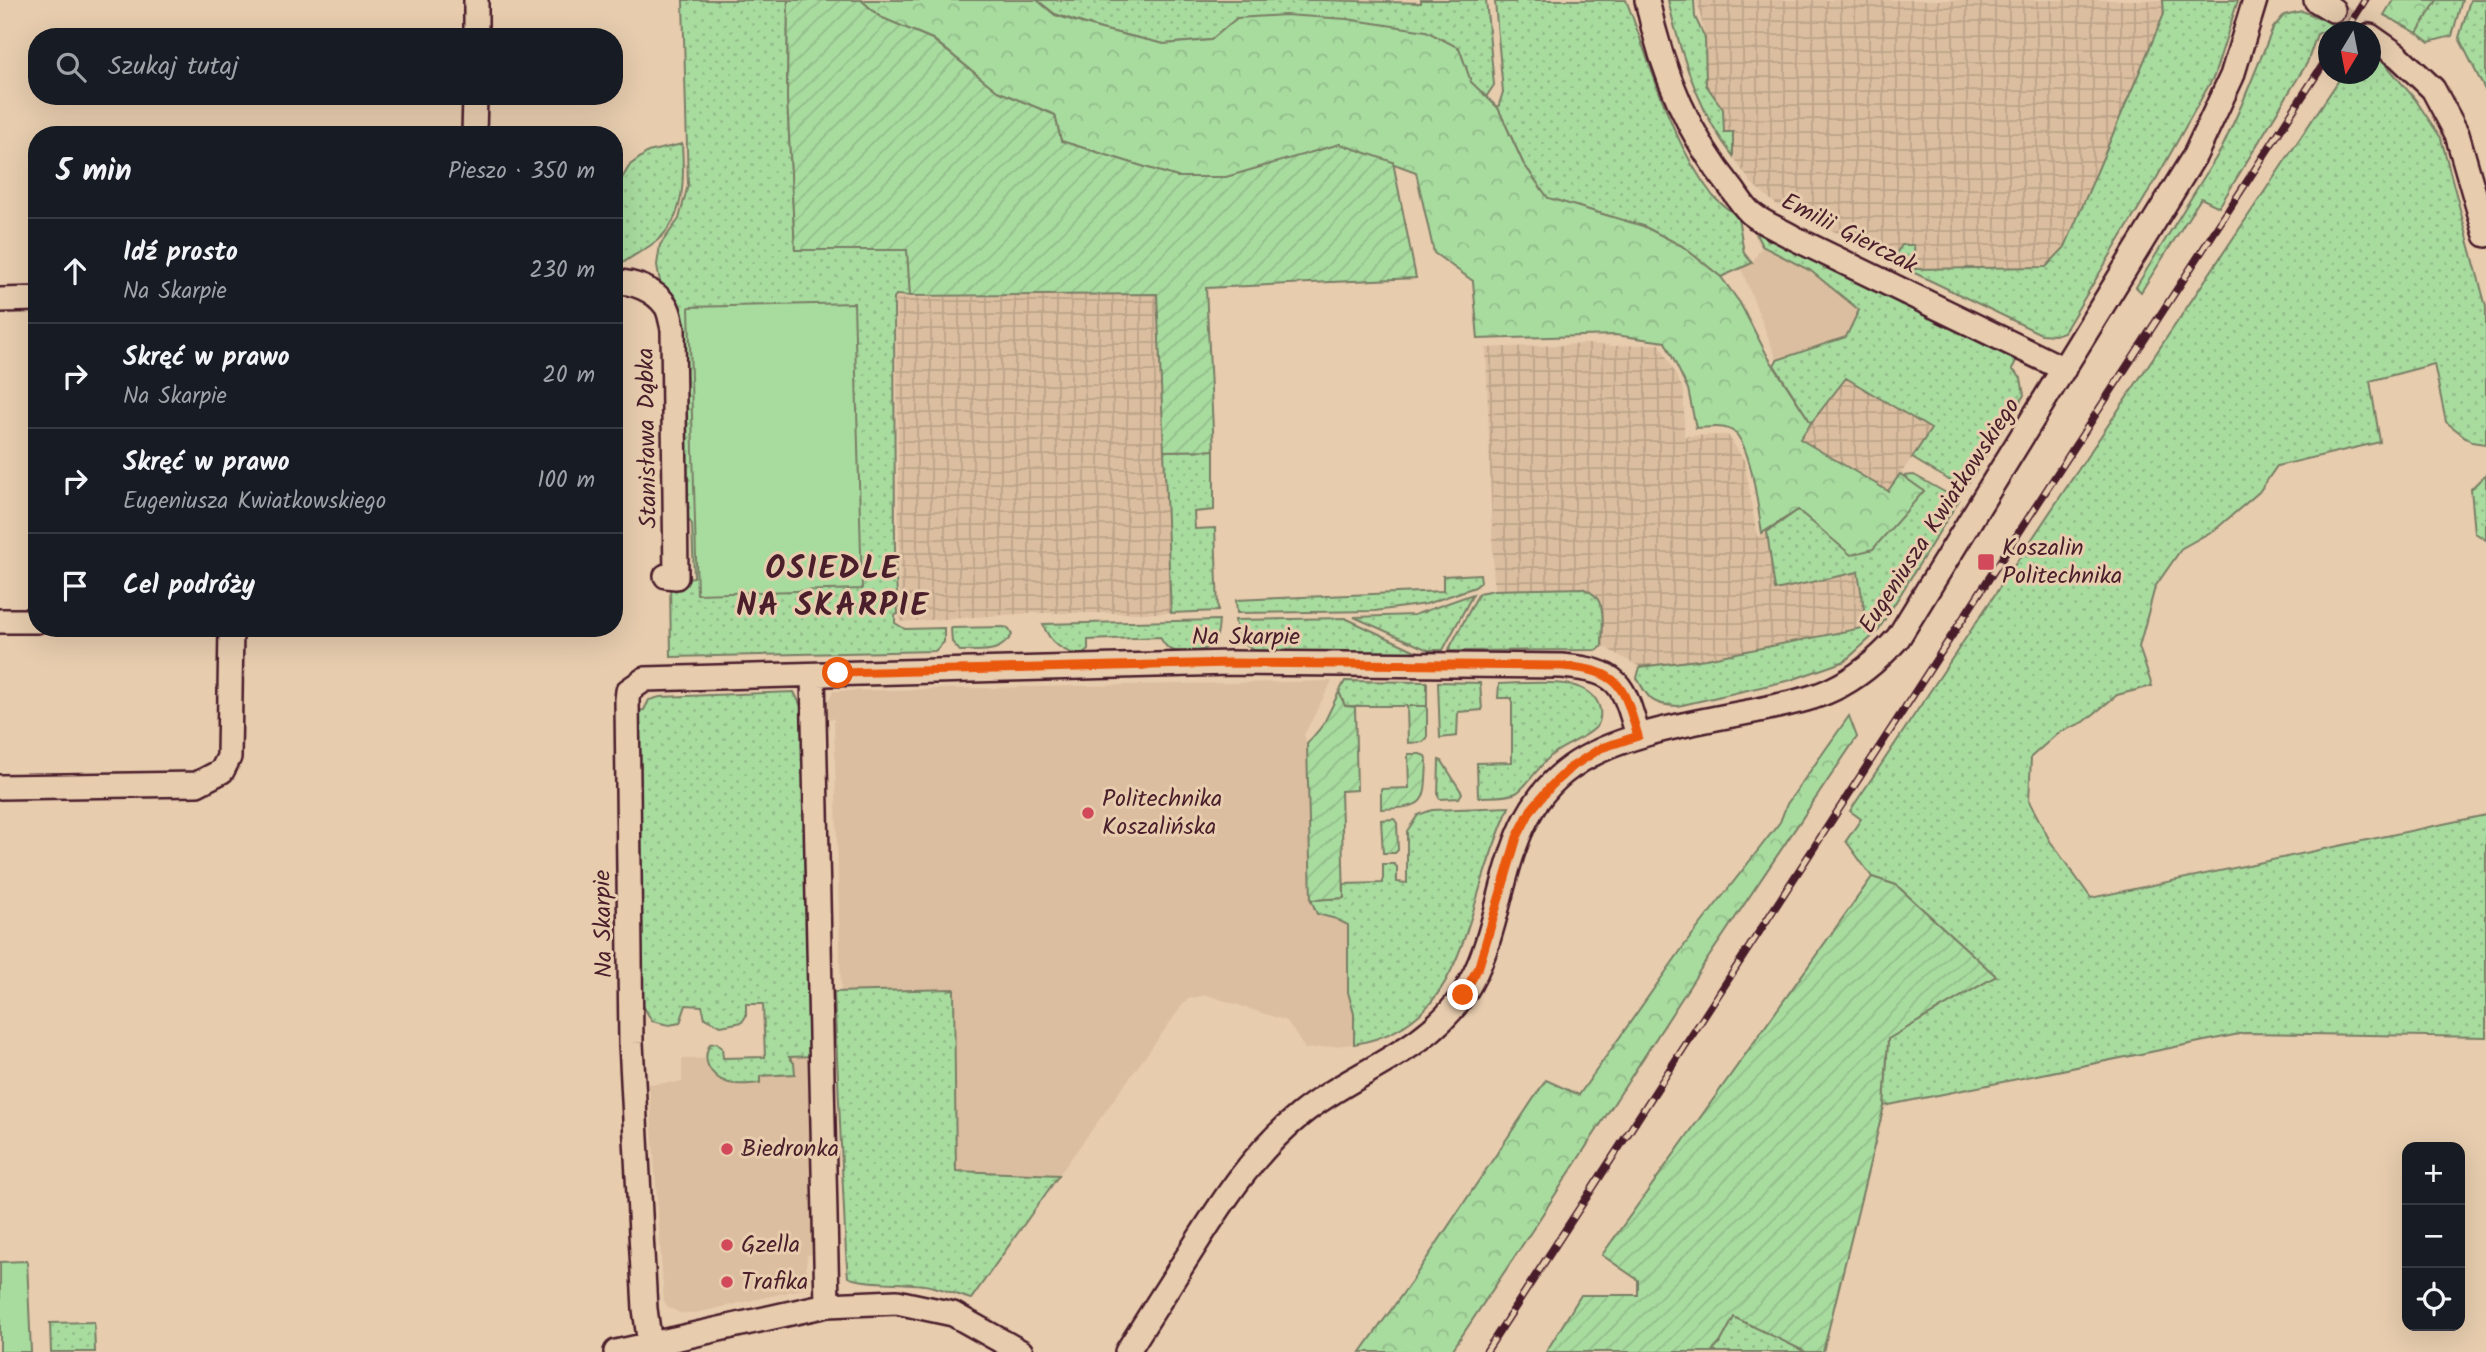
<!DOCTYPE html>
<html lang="pl">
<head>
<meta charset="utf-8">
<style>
  body { margin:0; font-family:Kalam,sans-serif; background:#20242c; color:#f1f3f6 }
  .controls { position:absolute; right:21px; bottom:21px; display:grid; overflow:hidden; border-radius:14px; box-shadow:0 7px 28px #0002 }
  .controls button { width:63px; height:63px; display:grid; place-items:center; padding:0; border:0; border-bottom:2px solid #363941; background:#171b24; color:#f1f3f6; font:35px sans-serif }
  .compass { position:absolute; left:2318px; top:21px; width:63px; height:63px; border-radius:50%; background:#171b24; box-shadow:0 7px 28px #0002; rotate:190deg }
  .stop { position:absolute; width:21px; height:21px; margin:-16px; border:5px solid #ea580c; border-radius:50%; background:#fff }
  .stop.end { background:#ea580c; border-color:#fff; box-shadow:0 2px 7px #0008 }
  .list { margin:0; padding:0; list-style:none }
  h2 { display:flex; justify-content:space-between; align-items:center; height:91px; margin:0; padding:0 28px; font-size:30px }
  h2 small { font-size:23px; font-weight:400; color:#9ea1a6 }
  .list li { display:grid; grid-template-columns:46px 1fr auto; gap:21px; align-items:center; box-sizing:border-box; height:105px; padding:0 28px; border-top:2px solid #363941 }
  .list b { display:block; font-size:26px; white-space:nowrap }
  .list p { margin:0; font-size:23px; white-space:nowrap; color:#9ea1a6 }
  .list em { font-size:23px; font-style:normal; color:#9ea1a6 }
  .icon { flex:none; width:38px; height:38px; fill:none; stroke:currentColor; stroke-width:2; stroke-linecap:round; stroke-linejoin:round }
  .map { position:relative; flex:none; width:2486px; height:1352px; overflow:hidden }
  .search { position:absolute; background:#171b24; box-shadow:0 7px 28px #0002; left:28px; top:28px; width:595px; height:77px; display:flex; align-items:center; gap:18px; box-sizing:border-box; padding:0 24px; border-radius:28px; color:#9ea1a6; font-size:26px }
  .panel { position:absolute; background:#171b24; box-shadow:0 7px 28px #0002; left:28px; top:126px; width:595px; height:511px; border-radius:28px }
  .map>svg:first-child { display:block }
  .built { fill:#dbbe9f }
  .industrial { fill:url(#industrial-grid) }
  .grass { fill:url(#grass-dots); stroke:#797e65; stroke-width:2 }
  .forest { fill:url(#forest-crowns); stroke:#797e65; stroke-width:2 }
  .garden { fill:url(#garden-furrows); stroke:#797e65; stroke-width:2 }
  .pitch { fill:#a8dc9f; stroke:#797e65; stroke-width:2 }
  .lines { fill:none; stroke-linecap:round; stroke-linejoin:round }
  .minor-tunnel { stroke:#c8a994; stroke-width:23; stroke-dasharray:23 11; stroke-linecap:butt }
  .minor-casing { stroke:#4a1f2b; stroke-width:28 }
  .minor { stroke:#e7ccae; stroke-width:23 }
  .rail-casing { stroke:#4a1f2b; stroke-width:8 }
  .rail { stroke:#e7ccae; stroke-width:5; stroke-dasharray:16; stroke-linecap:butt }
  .route { stroke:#ea580c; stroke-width:9 }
  .poi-dot { fill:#d1495b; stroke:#e7ccae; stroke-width:2.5 }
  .labels { text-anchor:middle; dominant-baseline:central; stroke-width:6; stroke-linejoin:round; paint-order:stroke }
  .street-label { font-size:24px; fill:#4a1f2b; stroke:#e7ccae }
  .poi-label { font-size:24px; fill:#4a1f2b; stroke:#e7ccae; text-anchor:start }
  .district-label { font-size:32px; font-weight:bold; letter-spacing:2px; fill:#4a1f2b; stroke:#e7ccae }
</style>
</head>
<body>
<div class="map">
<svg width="2486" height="1352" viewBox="0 0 2486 1352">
  <defs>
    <pattern id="industrial-grid" width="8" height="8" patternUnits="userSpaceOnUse" patternTransform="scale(1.75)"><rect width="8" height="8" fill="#dbbe9f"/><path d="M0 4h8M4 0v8" fill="none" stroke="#bda389"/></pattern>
    <pattern id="grass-dots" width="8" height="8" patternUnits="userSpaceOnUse" patternTransform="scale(1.75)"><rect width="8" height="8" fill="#a8dc9f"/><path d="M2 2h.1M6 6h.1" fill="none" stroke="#92bc89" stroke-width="1.8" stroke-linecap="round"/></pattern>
    <pattern id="forest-crowns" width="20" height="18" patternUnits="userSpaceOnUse" patternTransform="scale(1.75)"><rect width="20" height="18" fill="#a8dc9f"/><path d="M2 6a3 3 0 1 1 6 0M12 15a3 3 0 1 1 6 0" fill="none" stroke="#92bc89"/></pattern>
    <pattern id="garden-furrows" width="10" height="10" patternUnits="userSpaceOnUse" patternTransform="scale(1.75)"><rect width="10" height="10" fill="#a8dc9f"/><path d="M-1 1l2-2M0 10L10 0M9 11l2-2" fill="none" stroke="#92bc89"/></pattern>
  </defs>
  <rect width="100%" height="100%" fill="#e7ccae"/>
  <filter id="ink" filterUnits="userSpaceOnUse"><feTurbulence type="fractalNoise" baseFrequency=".0143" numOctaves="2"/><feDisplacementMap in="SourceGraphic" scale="14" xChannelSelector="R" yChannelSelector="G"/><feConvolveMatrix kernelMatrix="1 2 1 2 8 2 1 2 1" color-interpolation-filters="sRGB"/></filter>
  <g filter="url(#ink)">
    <path class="built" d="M1762 246 1811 271 1859 310 1846 337 1777 360 1741 268 1752 263Z
      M1332 681 1304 735 1307 744 1311 900 1317 914 1348 925V992L1354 1013V1044L1305 1049 1287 1021 1207 995 1187 999 1059 1175 956 1171 954 990 841 992 834 719 826 718 827 704 833 691Z
      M814 1056 816 1254 807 1255 805 1285 802 1289 696 1313H680L668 1307 664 1301 649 1084 682 1082V1059Z"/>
    <path class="industrial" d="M1697 0H2163L2164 14 2065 247 2046 267 1914 269 1776 204 1751 183 1733 156V132H1724L1723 109 1706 86 1705 38Z
      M1157 294 1171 613H1034L900 622 896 298Z
      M1587 344 1615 346 1660 344 1684 391V436L1728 435 1745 462 1757 537 1767 532 1775 590 1858 572 1867 627 1706 659 1640 667 1602 646V603L1582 588 1494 590 1486 348Z
      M1846 378 1932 429 1888 492 1800 438Z"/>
    <path class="grass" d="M683 0H788L787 97 795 249 908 250 910 296 896 295 894 298 895 558 898 614 895 615V623L905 629 944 628V642L935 651 671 657 670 579 694 577 692 524 688 519 685 323 676 301 660 282 657 265 660 245 679 219 688 185Z
      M1037 0H1321L1421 3V0H1486L1494 85 1486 97 1471 82 1459 48 1237 18 1211 40 1164 44 1101 29 1055 14Z
      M1516 0H1626C1652 66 1669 139 1713 196 1720 204 1730 210 1738 217L1744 253 1752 263 1721 277 1682 246 1643 226 1548 198 1523 163 1498 108 1503 92 1495 2H1515Z
      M1668 0H1694L1695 17 1705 38 1706 85 1723 109 1724 132H1733V156C1699 113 1680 53 1668 0Z
      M2163 0H2238L2214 76 2155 181 2064 332 2055 335 2041 334 1898 265 1895 255 1902 245H1914L1915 269 2046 267 2065 247 2164 14Z
      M2437 0H2462L2452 36 2429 42 2417 33Z
      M2470 0H2486V92L2459 38Z
      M2302 11 2323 19 2335 27 2317 34 2307 63 2219 207 2201 198 2141 292 2136 287 2222 148 2242 104 2273 28 2284 15Z
      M2371 57 2384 62 2415 99 2441 138 2486 307V444L2472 442 2446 422 2434 364 2370 381 2380 442 2277 466 2259 492 2216 529 2182 548 2155 587 2139 647 2152 686 2117 695 2084 722 2058 733 2031 757 2029 801 2050 841 2091 898 2486 815V1037L2244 1033 1884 1106 1888 1039 1996 976 1896 885 1872 877 1846 841 1861 819 1850 811 2343 74H2370Z
      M682 144C684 181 686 222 651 245 638 254 626 259 614 270V193L621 180 630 165 648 152Z
      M1755 232 2017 359 2012 369 2021 378 2024 395 1964 489 1912 458 1931 429 1846 378 1811 423 1774 365 1777 360 1846 337 1859 310 1811 271 1762 246Z
      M1214 450V510L1194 512 1195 529 1215 528 1218 611 1171 613 1164 451Z
      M2486 474V540L2475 533 2471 489Z
      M1914 475 1959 500 1877 632 1845 661 1791 680 1678 706C1652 705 1649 700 1637 678L1640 667 1706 659 1867 627 1858 572 1775 590 1767 532 1798 510 1923 491 1903 476Z
      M1480 574 1481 582 1475 587 1426 604 1375 611 1237 613 1236 600 1443 591V576Z
      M1582 588C1609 597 1602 621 1602 646L1598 650 1448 651 1479 593 1494 590Z
      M1473 594 1443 650H1428L1354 617 1414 615Z
      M1345 618 1420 653 1254 650C1241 642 1237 634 1235 620Z
      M1219 620C1218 644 1212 651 1188 652 1173 652 1167 651 1160 637L1088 640V650L1082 655C1063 653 1049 642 1043 624Z
      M1003 627 1008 628 1012 635C998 655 983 650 960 651L952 642 951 628Z
      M1345 681 1427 682V706H1345L1339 692Z
      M1438 682 1480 683 1482 710 1458 712 1457 736 1440 738Z
      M1499 684C1527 684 1594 673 1600 710 1601 717 1600 724 1594 729 1583 739 1565 745 1553 754 1540 764 1526 788 1516 793 1506 798 1490 796 1478 797L1477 763 1512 762V698H1498Z
      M794 692 801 706 814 1056 789 1057 794 1063 795 1074 760 1076V1083C752 1084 744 1085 736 1084 716 1083 699 1064 710 1044L717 1043 722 1048 723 1058 765 1057 763 1004H746V1016L742 1022 721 1026 705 1018 702 1006 686 1005 680 1023 669 1025 652 1021 642 1004 637 711 644 710 649 700 660 697Z
      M1439 760 1442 761 1462 793 1459 798 1440 799 1438 796Z
      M1509 807C1498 834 1488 860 1480 888 1458 961 1441 1030 1354 1044V1014L1348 992V925L1336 919 1317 914 1311 900 1344 898V884L1383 883V864H1394L1397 867V882L1407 883V831L1418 815 1432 810Z
      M954 989 956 1171 1059 1175 971 1299C958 1295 944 1289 930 1286 911 1282 859 1284 848 1277L846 1254 834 992Z
      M1734 1317 1806 1352H1712L1720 1343Z
      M94 1322 95 1352H51L50 1323Z"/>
    <path class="forest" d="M861 0H1037L1055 15 1101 29 1164 44 1211 40 1237 18 1285 15 1347 19 1426 31 1459 48 1471 82 1498 108 1523 163 1548 198 1643 226 1682 246 1721 277 1740 303 1768 357 1811 423 1800 439 1888 491 1900 474 1924 491 1873 549 1851 555 1798 510 1762 533C1758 510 1752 447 1734 432 1724 424 1707 428 1696 428L1688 389 1665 342 1615 335 1478 339 1473 281 1434 253 1416 172 1340 144 1226 178 1177 177 1061 141 1055 115 997 91 933 39 880 17Z
      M2393 0H2437L2417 33 2384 15Z
      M1849 716 1857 737 1700 970 1533 1229 1451 1352H1361L1411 1282 1546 1080 1579 1095 1686 943 1780 822 1787 804Z"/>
    <path class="garden" d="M788 0H861L880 17 932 39 997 91 1055 115 1061 141 1177 177H1226L1340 144 1393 162 1416 278 1206 288 1214 450 1164 451 1157 294 910 296 907 250H795L787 97Z
      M1339 692 1345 706 1355 707 1357 790 1341 791 1344 898 1311 900 1307 744 1323 725Z
      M1407 706H1427V738L1423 742 1408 743Z
      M1408 754H1420L1425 756 1427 761C1425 804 1427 807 1381 809V789L1409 788Z
      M1394 819 1397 823 1398 850 1395 853H1383L1381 820Z
      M1872 877 1896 885 1996 976 1888 1039 1884 1106 1823 1352H1806L1734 1317 1720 1343 1712 1352H1546L1581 1295H1638V1280L1602 1255Z"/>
    <path class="pitch" d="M854 303 862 589 697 594 689 307Z
      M27 1261 31 1352H0V1262Z"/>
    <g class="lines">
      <path class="minor-tunnel" d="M2333 10 2364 32"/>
      <g class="minor-casing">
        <path id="minor" d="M476 0V37
          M1647 0C1661 68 1688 135 1732 189 1738 197 1744 208 1752 214 1764 224 1781 230 1794 238L2064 369
          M2316 0 2333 10
          M2370 36 2397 55 2433 89 2457 134 2486 235
          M474 135 475 96
          M614 282C633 281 655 290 666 306 670 312 671 322 673 329L676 577 666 576
          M0 300 37 299
          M0 621H37
          M813 675 827 1305
          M0 787 197 784 222 771 229 757 231 628
          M616 1352 827 1305 897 1302 953 1314 1021 1352
          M651 1352 645 1309 631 1043 627 700 628 691 645 679 1230 663 1562 666C1620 671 1623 683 1638 736
          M1127 1352C1149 1317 1171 1283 1193 1248 1224 1199 1255 1151 1301 1114 1353 1072 1424 1053 1463 995 1510 925 1494 821 1571 767 1621 731 1708 721 1768 708 1790 703 1813 699 1833 689 1859 677 1879 659 1898 638L2195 155 2232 76 2255 0"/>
      </g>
      <use href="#minor" class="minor"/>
      <g class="rail-casing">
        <path id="rail" d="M2345 32 2365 0
          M1486 1352 2328 57"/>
      </g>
      <use href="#rail" class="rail"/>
    </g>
  </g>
  <g class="lines" filter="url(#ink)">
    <path class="route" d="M838 673 1230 663 1562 666C1620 671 1623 684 1638 736L1601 748 1570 768 1551 786 1531 810 1517 837 1479 966 1463 995"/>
  </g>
  <g class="poi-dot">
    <rect x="1977" y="553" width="18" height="18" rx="3.5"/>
    <circle cx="1088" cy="813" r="7"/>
    <circle cx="727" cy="1149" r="7"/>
    <circle cx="727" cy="1245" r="7"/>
    <circle cx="727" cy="1282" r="7"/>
  </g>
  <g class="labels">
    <g class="street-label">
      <text transform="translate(1849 234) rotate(27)">Emilii Gierczak</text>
      <text transform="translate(648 438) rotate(-91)">Stanisława Dąbka</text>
      <text transform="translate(1940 516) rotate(-57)">Eugeniusza Kwiatkowskiego</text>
      <text x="1246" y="637">Na Skarpie</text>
      <text transform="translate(604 924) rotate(-91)">Na Skarpie</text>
    </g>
    <g class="poi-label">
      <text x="2002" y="548">Koszalin<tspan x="2002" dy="28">Politechnika</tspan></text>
      <text x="1102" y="799">Politechnika<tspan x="1102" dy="28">Koszalińska</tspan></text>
      <text x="741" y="1149">Biedronka</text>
      <text x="741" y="1245">Gzella</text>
      <text x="741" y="1282">Trafika</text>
    </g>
    <g class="district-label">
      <text x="833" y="569">OSIEDLE<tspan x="833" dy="37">NA SKARPIE</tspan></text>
    </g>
  </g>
</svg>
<div class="controls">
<button>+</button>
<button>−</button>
<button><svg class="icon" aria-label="locate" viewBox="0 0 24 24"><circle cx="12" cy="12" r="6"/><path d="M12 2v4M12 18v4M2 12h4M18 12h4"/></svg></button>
</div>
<svg class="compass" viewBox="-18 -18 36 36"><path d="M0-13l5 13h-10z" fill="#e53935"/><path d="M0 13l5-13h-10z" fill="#9ea1a6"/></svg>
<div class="stop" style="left:838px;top:673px"></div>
<div class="stop end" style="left:1463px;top:995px"></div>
<div class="search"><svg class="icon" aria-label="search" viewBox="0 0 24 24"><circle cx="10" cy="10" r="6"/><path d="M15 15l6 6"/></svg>Szukaj tutaj</div>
<section class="panel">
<h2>5 min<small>Pieszo · 350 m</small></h2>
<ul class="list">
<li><svg class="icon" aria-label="ahead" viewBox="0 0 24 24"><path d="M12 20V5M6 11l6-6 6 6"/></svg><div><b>Idź prosto</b><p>Na Skarpie</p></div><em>230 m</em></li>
<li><svg class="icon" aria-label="right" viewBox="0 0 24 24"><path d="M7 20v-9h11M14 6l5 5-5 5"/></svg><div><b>Skręć w prawo</b><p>Na Skarpie</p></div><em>20 m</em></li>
<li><svg class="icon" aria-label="right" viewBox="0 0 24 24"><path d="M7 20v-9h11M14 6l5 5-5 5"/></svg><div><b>Skręć w prawo</b><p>Eugeniusza Kwiatkowskiego</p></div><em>100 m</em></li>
<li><svg class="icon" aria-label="arrive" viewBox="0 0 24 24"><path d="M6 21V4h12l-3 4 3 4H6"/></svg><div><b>Cel podróży</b></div></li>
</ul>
</section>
</div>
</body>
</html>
